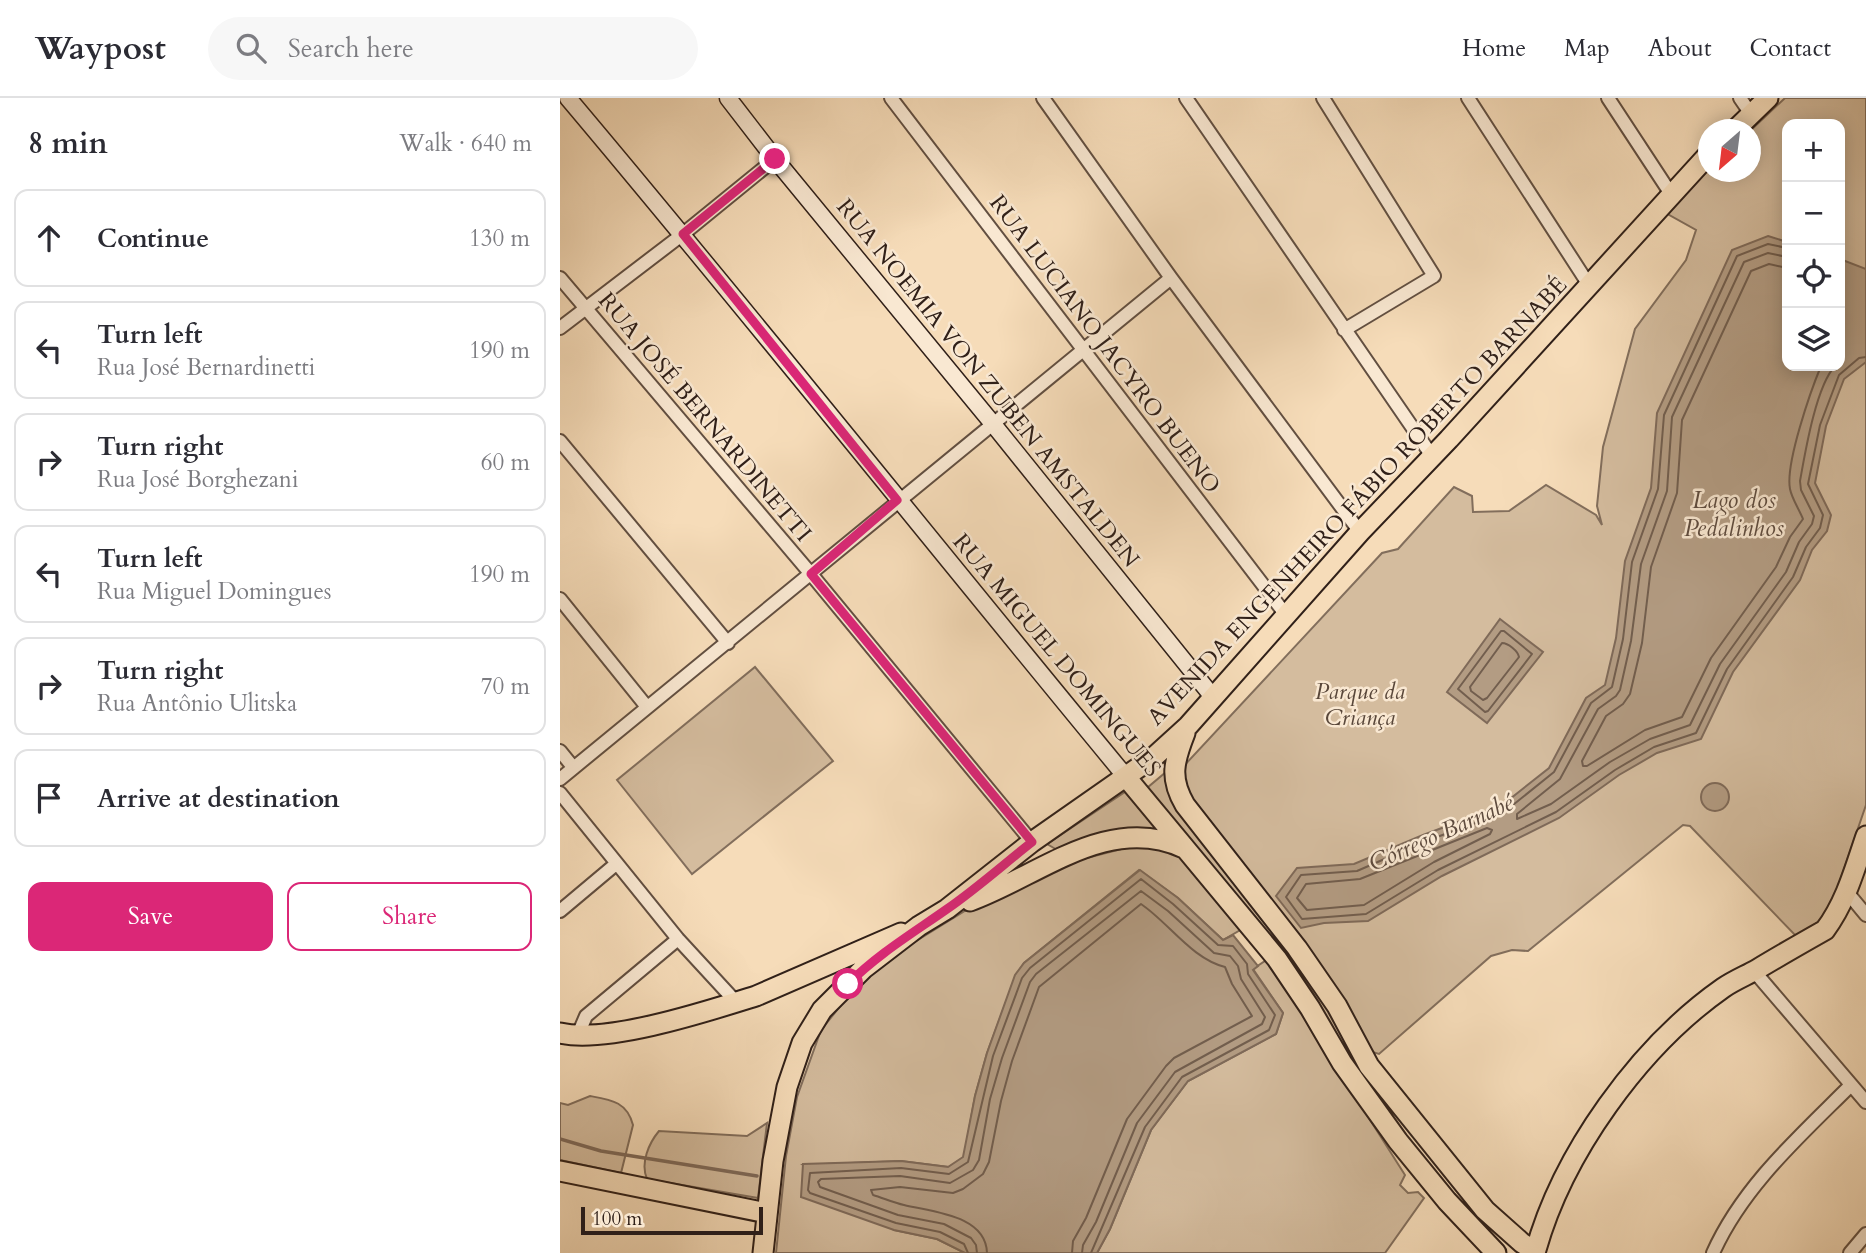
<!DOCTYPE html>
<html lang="en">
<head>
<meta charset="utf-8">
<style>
  body { margin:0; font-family:Cardo,serif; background:#f7f7f7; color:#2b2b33 }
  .controls { position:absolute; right:21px; top:21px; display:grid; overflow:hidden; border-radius:14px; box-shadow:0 4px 18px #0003 }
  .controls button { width:63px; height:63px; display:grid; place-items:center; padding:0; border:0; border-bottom:2px solid #e1e1e2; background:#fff; color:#2b2b33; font:35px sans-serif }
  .compass { position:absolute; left:1138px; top:21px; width:63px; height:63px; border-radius:50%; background:#fff; box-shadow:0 4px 18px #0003; rotate:208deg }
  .scale { position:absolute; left:21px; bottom:18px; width:182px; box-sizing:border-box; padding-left:7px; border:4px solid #302019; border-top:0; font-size:19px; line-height:24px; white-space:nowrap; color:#302019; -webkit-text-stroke:5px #f9e8d2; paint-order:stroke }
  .stop { position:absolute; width:21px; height:21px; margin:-16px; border:5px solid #db2777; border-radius:50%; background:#fff }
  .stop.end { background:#db2777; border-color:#fff; box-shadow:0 2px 7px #0008 }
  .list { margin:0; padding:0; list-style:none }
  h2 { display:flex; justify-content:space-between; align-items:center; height:91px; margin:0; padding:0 28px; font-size:30px }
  h2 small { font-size:23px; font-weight:400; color:#7c7c81 }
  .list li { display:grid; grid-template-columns:46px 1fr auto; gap:21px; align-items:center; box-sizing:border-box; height:98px; margin:0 14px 14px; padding:0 14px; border:2px solid #e1e1e2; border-radius:14px }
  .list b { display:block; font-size:26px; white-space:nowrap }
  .list p { margin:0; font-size:23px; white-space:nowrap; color:#7c7c81 }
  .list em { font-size:23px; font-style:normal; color:#7c7c81 }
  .actions { display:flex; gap:14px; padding:21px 28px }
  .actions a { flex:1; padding:16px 0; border:2px solid #db2777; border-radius:14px; text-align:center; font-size:24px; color:#db2777 }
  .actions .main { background:#db2777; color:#fff }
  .icon { flex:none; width:38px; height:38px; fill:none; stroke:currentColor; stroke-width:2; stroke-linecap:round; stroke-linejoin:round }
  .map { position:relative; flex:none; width:1306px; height:1155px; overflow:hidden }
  header { display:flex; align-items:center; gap:42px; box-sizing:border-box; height:98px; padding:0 35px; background:#fff; border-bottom:2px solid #e1e1e2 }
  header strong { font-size:33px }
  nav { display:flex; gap:38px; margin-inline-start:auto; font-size:24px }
  .search { width:490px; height:63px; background:#f7f7f7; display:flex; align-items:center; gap:18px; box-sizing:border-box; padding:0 24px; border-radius:38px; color:#7c7c81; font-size:26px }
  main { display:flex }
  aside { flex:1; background:#fff }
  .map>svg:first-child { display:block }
  .green { fill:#d4bc9e; stroke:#826e5c; stroke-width:2; fill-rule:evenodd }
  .water { fill:#b39c83; stroke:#7f6a59; stroke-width:2 }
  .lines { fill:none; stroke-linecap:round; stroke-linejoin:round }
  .shore { stroke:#725e4e; stroke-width:2 }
  .stream { stroke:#7f6a59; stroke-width:3.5 }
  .minor-casing { stroke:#624f41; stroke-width:16 }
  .secondary-casing { stroke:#302019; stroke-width:19 }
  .primary-casing { stroke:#302019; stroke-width:23 }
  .minor { stroke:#f9e8d2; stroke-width:12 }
  .secondary { stroke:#f9e8d2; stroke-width:16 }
  .primary { stroke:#f6dcb9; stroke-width:19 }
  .route { stroke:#db2777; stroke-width:9 }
  .labels { text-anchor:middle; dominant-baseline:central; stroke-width:5; stroke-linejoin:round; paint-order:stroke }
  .street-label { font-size:23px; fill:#302019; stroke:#f9e8d2 }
  .park-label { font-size:23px; font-style:italic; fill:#59473a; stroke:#f9e8d2 }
  .water-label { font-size:24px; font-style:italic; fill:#5e4b3e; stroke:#f9e8d2 }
</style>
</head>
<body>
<header>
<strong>Waypost</strong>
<div class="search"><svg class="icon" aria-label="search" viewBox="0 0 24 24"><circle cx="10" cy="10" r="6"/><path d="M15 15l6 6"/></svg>Search here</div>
<nav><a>Home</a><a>Map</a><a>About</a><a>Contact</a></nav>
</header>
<main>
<aside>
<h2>8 min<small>Walk · 640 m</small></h2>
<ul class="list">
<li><svg class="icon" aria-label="ahead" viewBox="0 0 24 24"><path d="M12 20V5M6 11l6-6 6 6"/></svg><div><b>Continue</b></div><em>130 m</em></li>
<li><svg class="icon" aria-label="left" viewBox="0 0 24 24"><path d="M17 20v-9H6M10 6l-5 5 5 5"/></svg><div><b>Turn left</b><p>Rua José Bernardinetti</p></div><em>190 m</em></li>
<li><svg class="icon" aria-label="right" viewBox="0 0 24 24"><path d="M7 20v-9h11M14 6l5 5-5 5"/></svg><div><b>Turn right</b><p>Rua José Borghezani</p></div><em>60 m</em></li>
<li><svg class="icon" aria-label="left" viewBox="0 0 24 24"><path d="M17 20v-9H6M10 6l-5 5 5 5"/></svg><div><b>Turn left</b><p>Rua Miguel Domingues</p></div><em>190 m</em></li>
<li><svg class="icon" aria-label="right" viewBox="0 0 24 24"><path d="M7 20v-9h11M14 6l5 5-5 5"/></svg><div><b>Turn right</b><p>Rua Antônio Ulitska</p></div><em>70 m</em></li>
<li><svg class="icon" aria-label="arrive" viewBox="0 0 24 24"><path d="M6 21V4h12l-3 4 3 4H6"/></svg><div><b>Arrive at destination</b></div></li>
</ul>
<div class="actions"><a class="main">Save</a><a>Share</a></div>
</aside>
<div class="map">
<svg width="1306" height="1155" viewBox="0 0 1306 1155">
  <rect width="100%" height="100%" fill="#f6dcb9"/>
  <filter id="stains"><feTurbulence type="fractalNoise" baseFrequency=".00286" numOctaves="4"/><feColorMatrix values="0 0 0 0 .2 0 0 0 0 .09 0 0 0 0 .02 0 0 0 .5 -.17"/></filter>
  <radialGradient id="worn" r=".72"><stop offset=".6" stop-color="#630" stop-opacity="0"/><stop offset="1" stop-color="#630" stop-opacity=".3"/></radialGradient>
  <path class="green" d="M1225 0H1306V707L1275 797 1263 821 1236 838 1130 728 1123 727 968 853 952 852 931 858 819 956 809 953 627 699 621 671 822 455 838 451 894 389 912 398 913 414 949 413 986 387 1036 417 1042 427 1037 408 1043 349 1075 231 1126 162 1136 132 1104 114 1148 72V74H1190L1191 32ZM1227 26H1280V268H1227Z
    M195 569 273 663 132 776 57 682Z
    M606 674 759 891 797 965 786 955 751 892 587 690Z
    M565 694 597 730 499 753 487 746Z
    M573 748 615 753 682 831 663 842 618 800 579 772 464 865 456 877 427 955 415 998 404 1059 389 1069 341 1063 243 1067 334 1132 377 1141 405 1155H216L226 1058 237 999 261 932 290 896 324 863 408 811 515 763Z
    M708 861 845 1077 840 1087 848 1095 858 1094 864 1100 825 1155H537L550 1131 591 1032 628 983 716 936 723 915 693 871Z
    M30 998C52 1002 67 1004 73 1027L61 1075 0 1062V1005L8 1007Z
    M207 1025 198 1100 87 1081C80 1065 89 1045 99 1033L187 1038Z"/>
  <path class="water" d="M1208 138 1227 144V268H1280V161L1306 171V264L1284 281 1266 328 1255 385 1271 417 1267 433 1252 452 1240 482 1173 574 1141 641 1097 655 1059 677 999 720 882 778 808 823 764 825 741 830 716 798 737 770 794 766 863 737 941 708 989 670 1026 600 1045 587 1056 540 1065 463 1091 390 1097 315 1172 152Z
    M940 521 983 554 927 625 887 594Z
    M1141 699a14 14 0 1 1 28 0a14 14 0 1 1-28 0Z
    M580 772 618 800 663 842 673 837 698 868 693 872 723 915 716 936 628 983 591 1032 550 1131 537 1155H405L377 1141 334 1132 241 1099 243 1066 341 1063 388 1069 403 1059 415 998 427 955 455 877 464 865Z"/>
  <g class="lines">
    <path class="shore" d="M1227 150 1208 146 1177 158 1104 317 1098 391 1072 464 1063 541 1052 589 1031 605 994 674 943 715 866 743 797 773 741 777 726 799 742 821 806 816 878 772 996 714 1055 672 1094 649 1136 635 1167 571 1233 479 1246 449 1260 430 1263 417 1248 386 1260 327 1279 277 1299 260 1306 259
      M1227 159 1208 155 1184 164 1112 319 1107 393 1081 466 1071 543 1060 592 1056 598 1038 611 1000 681 957 716V721L991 706 1050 664 1090 641 1130 627 1160 566 1226 474 1239 444 1252 426 1254 418 1241 392 1240 383C1245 355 1256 288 1275 268
      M1227 170 1209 166 1191 173 1122 322 1117 395 1091 469 1082 545 1070 596 1063 606 1046 618 1022 663 1023 668H1027L1085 632 1122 619 1151 560 1216 469 1230 439 1243 421C1239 411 1232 401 1230 391 1225 366 1251 292 1261 268
      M941 533H944L972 556 928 613 925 614 898 591Z
      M942 545C948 545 958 553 959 559L927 600 923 602 911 593 910 589Z
      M927 730 932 732 930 736 874 764 804 807 747 812 737 800 746 786 800 781Z
      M408 1155 404 1146 380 1134 336 1125 250 1095 248 1092 250 1075 341 1070 389 1076 408 1064 433 958 462 880 470 870 581 781 613 806 658 847 673 848 687 866 688 876 715 917 709 932 622 979 585 1029 531 1155
      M417 1155 416 1147 411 1140 384 1126 338 1117 260 1089 258 1084 261 1081 340 1078 390 1085 413 1072 419 1062 430 1001 442 960 470 884 476 876 581 793 608 813 654 855 670 858 678 868 681 881 705 919 702 926 615 974 577 1025 536 1124 523 1147 522 1155
      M427 1155C426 1117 372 1114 344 1107 334 1105 323 1100 313 1097L311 1092 340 1089 393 1095 403 1091 423 1076 429 1064 441 1003 452 963 479 889 581 806C609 825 632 861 665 869L672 886 692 918 614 960 606 968 567 1021 526 1120 513 1143 512 1155"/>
    <path class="stream" d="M0 1041 41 1053 197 1078"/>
    <g class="minor-casing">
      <path id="minor" d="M331 0 726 517
        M483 0 611 180 800 434
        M626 0 872 358
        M763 0 874 178 784 232
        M908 0 1029 187
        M1048 0 1111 96
        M1180 0 1191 16
        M0 180 251 476 472 744
        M0 230 123 136 215 61
        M0 343 168 545
        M0 501 87 609
        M0 653 13 669
        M0 681 611 180
        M0 695 118 841 176 904
        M1287 794 1306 817
        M0 813 56 766
        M1194 873 1306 1004
        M17 939 26 918 118 841
        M1153 1155C1183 1088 1240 1038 1291 987
        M1290 1155 1306 1136"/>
    </g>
    <g class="secondary-casing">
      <path id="secondary" d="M8 0C197 224 379 453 566 679
        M168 0 215 61 433 326 653 599"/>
    </g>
    <g class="primary-casing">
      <path id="primary" d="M1175 32 1208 0
        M625 635C614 663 609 680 625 707L737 850 777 908 809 968 925 1112 962 1145 975 1153
        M566 679 717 861 750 910 782 965 838 1043 887 1103 936 1155
        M410 803C479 778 548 715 624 750
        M0 935C47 946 148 913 196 898L341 835
        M0 1073 207 1115
        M203 1155 213 1063 227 989 242 945 262 912 303 871 359 828 387 811 472 744 595 658 628 628 800 434 889 341 1148 57
        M975 1155C1002 1056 1079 949 1163 890 1173 883 1185 878 1196 872 1219 858 1242 845 1265 832 1286 804 1295 770 1306 738"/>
    </g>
    <use href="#minor" class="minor"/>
    <use href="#secondary" class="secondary"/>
    <use href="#primary" class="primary"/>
  </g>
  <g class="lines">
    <path class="route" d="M215 61 123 136 337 402 251 476 472 744C444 766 416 791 387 811 353 835 318 856 288 886"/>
  </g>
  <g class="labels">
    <g class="street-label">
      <text transform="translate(545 246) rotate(53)">RUA LUCIANO JACYRO BUENO</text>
      <text transform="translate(428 285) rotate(51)">RUA NOEMIA VON ZUBEN AMSTALDEN</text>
      <text transform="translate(145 319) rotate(50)">RUA JOSÉ BERNARDINETTI</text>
      <text transform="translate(797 403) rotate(-47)">AVENIDA ENGENHEIRO FÁBIO ROBERTO BARNABÉ</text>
      <text transform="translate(497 557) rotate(50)">RUA MIGUEL DOMINGUES</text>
    </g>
    <g class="park-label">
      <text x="800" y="593">Parque da<tspan x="800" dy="26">Criança</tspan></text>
    </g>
    <g class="water-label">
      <text x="1174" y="402">Lago dos<tspan x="1174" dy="28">Pedalinhos</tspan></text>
      <text transform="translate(881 735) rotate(-24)">Córrego Barnabé</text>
    </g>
  </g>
  <rect width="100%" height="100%" filter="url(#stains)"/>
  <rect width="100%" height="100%" fill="url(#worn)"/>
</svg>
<div class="controls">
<button>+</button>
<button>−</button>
<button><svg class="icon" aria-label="locate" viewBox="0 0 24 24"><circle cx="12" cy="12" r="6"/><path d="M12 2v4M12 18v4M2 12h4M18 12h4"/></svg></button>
<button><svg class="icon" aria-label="layers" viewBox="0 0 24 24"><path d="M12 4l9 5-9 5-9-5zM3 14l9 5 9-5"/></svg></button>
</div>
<svg class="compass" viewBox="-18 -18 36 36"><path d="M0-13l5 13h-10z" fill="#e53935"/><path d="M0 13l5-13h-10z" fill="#7c7c81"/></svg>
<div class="scale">100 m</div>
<div class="stop" style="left:288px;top:886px"></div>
<div class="stop end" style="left:215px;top:61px"></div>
</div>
</main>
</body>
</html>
